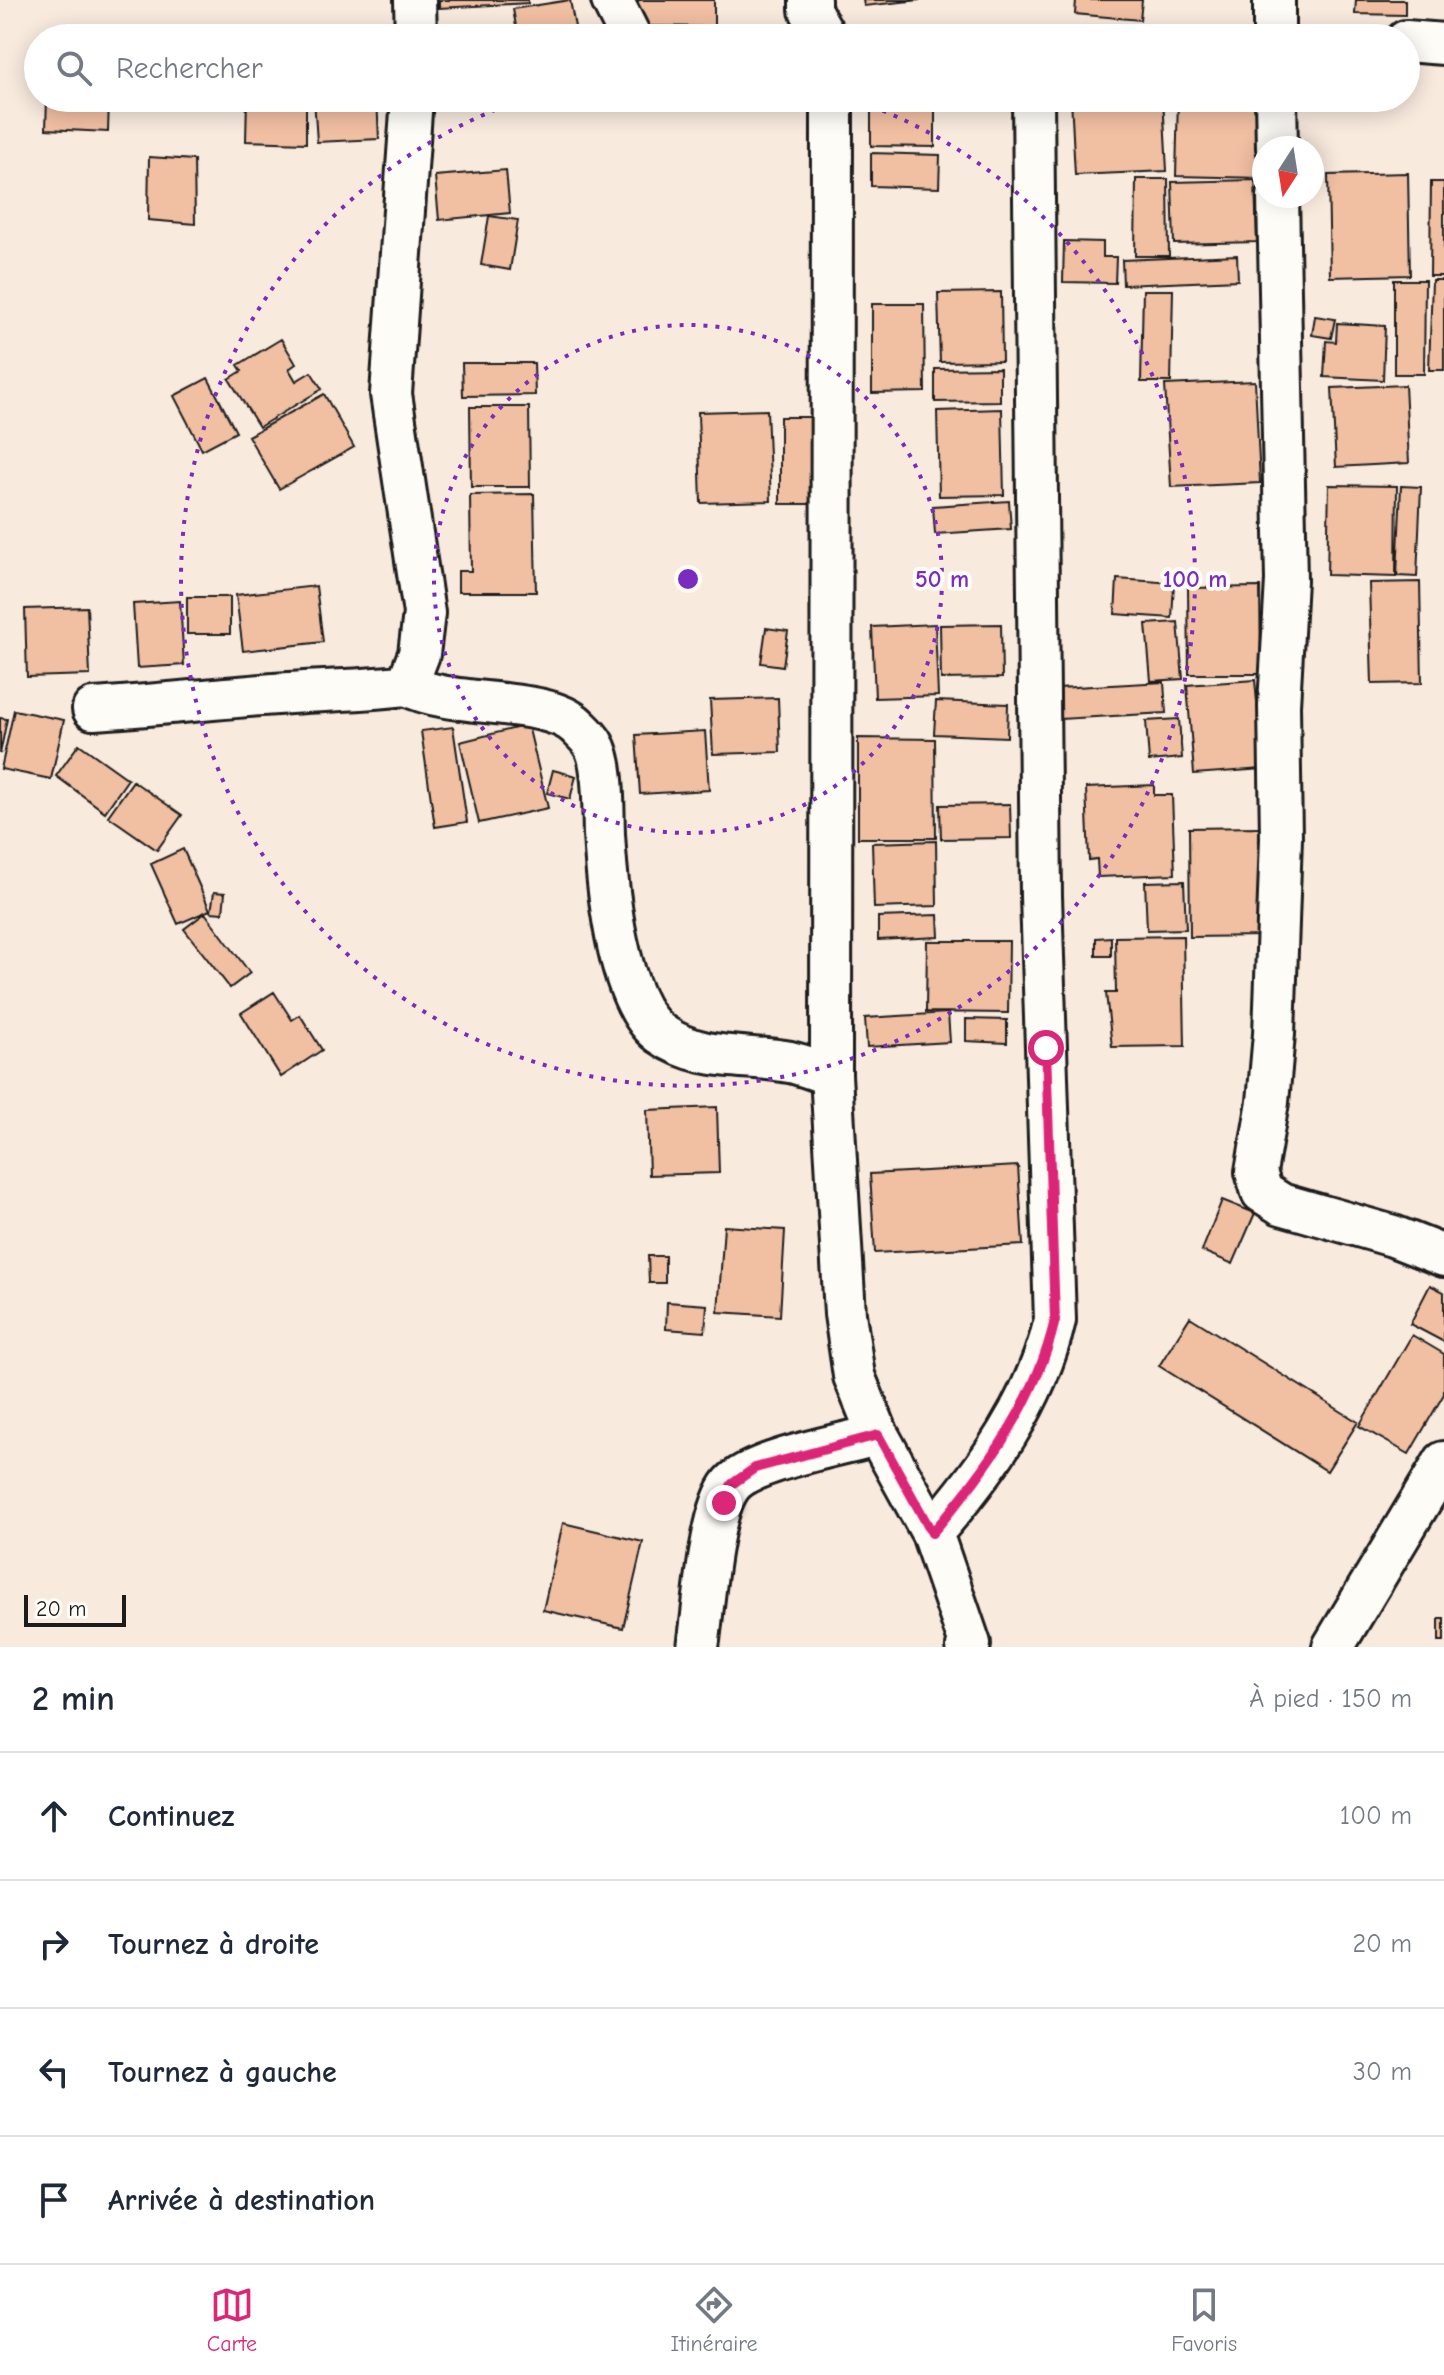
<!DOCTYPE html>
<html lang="fr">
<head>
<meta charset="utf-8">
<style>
  body { margin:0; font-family:"Comic Neue",sans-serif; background:#f2f2f3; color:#1f2937 }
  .compass { position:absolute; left:1252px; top:136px; width:72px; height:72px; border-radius:50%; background:#fff; box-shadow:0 4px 20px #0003; rotate:192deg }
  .scale { position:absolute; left:24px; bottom:20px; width:102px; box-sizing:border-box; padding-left:8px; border:4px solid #1c1c1c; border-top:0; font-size:22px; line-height:28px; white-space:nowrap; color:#1c1c1c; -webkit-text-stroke:6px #fdfcf7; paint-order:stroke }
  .stop { position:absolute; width:24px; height:24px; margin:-18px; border:6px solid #db2777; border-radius:50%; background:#fff }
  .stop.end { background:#db2777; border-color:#fff; box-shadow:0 2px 8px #0008 }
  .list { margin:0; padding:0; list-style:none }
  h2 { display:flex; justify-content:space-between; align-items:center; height:104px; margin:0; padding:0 32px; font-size:34px }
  h2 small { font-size:26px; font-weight:400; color:#747a83 }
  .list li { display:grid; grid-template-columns:52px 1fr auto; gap:24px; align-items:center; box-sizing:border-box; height:128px; padding:0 32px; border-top:2px solid #e0e1e3 }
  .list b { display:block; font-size:30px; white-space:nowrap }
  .list em { font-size:26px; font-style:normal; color:#747a83 }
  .icon { flex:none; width:44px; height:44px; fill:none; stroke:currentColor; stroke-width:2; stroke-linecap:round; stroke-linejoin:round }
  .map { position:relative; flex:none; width:1444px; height:1647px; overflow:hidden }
  .search { position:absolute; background:#fff; box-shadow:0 4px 20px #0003; left:24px; right:24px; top:24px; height:88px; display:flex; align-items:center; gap:20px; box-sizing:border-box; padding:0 28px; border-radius:44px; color:#747a83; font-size:30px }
  .sheet { height:616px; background:#fff }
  nav { display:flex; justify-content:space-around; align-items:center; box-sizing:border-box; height:112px; border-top:2px solid #e0e1e3; background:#fff; font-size:22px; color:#747a83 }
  nav a { display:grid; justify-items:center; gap:4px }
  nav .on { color:#db2777 }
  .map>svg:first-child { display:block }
  .building { fill:#f1bfa2; stroke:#1c1c1c; stroke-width:2 }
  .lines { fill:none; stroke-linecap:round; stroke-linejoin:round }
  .minor-casing { stroke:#1c1c1c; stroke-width:46 }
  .minor { stroke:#fdfcf7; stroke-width:40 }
  .route { stroke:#db2777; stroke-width:10 }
  .ring { fill:none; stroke:#7b2cbf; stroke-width:4; stroke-dasharray:4 8 }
  .centre { fill:#7b2cbf; stroke:#fdfcf7; stroke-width:4 }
  .ring-label { font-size:24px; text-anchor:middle; font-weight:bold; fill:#7b2cbf; stroke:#fdfcf7; stroke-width:8; stroke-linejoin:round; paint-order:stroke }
</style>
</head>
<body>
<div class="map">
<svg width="1444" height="1647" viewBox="0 0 1444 1647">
  <rect width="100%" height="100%" fill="#f9eade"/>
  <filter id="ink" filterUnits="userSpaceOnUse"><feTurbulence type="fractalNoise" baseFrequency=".0125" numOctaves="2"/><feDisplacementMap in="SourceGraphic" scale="16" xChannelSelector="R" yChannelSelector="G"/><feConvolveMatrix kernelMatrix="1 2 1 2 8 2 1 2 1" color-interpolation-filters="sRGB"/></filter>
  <g filter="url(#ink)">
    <path class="building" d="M439 0H528V3L439 8Z
      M570 0 577 38H518L513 9Z
      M638 0H714V27L638 26Z
      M863 0H920L864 6Z
      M1076 0H1142L1140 20 1075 14Z
      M1356 0H1405V15L1355 14Z
      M47 98H109L108 132 46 129Z
      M247 98H306V143L246 141Z
      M314 98H377L379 139 317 142Z
      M871 98H935V147L871 146Z
      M1071 98H1163L1167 171 1075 175Z
      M1178 98H1256L1255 142 1265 143 1264 178 1176 176Z
      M871 153 940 155 939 188 871 186Z
      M149 157 194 160 195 224 148 220Z
      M506 170 510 213 439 220 435 176Z
      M1408 173 1410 275 1330 277 1328 175Z
      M1136 179H1168L1169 256H1135Z
      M1255 180 1257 242 1174 244 1172 182Z
      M1431 182H1444V276H1430Z
      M489 216 518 220 510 270 481 265Z
      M1064 241 1103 242V257H1116L1115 283 1063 282Z
      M1237 255 1238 280 1123 285 1122 260Z
      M1394 280H1425L1424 374H1394Z
      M1432 280H1444V370H1429Z
      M1143 290H1173L1171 382H1141Z
      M1001 292 1002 361 940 362 938 293Z
      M872 304H924L925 392 872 393Z
      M1315 316 1335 319 1331 338 1312 335Z
      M1337 323 1385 326 1383 380 1324 377 1326 341 1336 342Z
      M281 339 296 364 289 369 296 381 311 372 322 389 259 427 229 379 242 371 238 365Z
      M462 363H534L535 395 463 396Z
      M1000 368V401L935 402V369Z
      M208 378 236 432 202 450 174 396Z
      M1255 381 1260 483 1171 487 1165 385Z
      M1405 385 1409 463 1336 467 1332 388Z
      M324 394 354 447 279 489 248 436Z
      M470 407H529L530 487H471Z
      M1002 409 1004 495 939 496 937 411Z
      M767 410 771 501 701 503 698 412Z
      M780 417H810V504H780Z
      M1329 485 1397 486 1396 577 1327 575Z
      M1401 486 1421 487 1417 577 1397 576Z
      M534 494 536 592H458V571H471L470 495Z
      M1009 501 1011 529 935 534 933 506Z
      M1117 579 1174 583 1172 618 1115 614Z
      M1420 582 1422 683 1372 684 1369 583Z
      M316 586 323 642 243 651 236 595Z
      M1260 587 1261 674H1189L1188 588Z
      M187 597H230V634H187Z
      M180 601 184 665 137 668 133 604Z
      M87 607 90 675 27 677 25 609Z
      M1178 622 1183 679 1151 681 1146 624Z
      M935 624 938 696 875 698 872 627Z
      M1001 624 1002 678 941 679 940 625Z
      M766 628 788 631 783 666 761 663Z
      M1255 680 1263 769 1194 774 1187 685Z
      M1164 682 1166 713 1060 719 1058 688Z
      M778 698 780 752 713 754 710 700Z
      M936 701 1008 704 1007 737 934 734Z
      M14 710 64 720 51 779 1 769Z
      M0 718 7 719 0 754Z
      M1179 719 1182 758 1149 761 1146 721Z
      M528 725 548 808 479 823 460 742Z
      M453 727 467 822 435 827 421 731Z
      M705 731 709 790 640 794 636 735Z
      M858 738 935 739 936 838H858Z
      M79 744 128 779 105 812 56 776Z
      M553 770 576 776 570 799 547 793Z
      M133 781 182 815 157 850 108 816Z
      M1154 785V795H1172L1175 874 1098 877 1097 859 1089 860 1086 788Z
      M1010 804 1011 838 941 839 940 805Z
      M1260 827 1262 936 1190 937 1189 828Z
      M936 841 937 906 874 908 872 843Z
      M183 849 210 910 178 924 151 864Z
      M1184 881 1186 929 1147 930 1145 882Z
      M214 892 225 893 223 913 211 912Z
      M205 913 250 973 230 988 184 929Z
      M938 915 939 937 878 940V917Z
      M1183 936 1185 1046 1112 1047 1106 993H1116L1115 937Z
      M1111 937V956H1096V938Z
      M927 941H1009L1008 1013 926 1012Z
      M274 992 292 1020 300 1015 322 1050 281 1077 241 1013Z
      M948 1013 950 1042 867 1047 865 1018Z
      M966 1019 1007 1020V1043L966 1041Z
      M717 1107 719 1173 649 1175 647 1110Z
      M1018 1166 1023 1245 875 1253 870 1174Z
      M1222 1200 1255 1213 1233 1264 1202 1251Z
      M724 1226 785 1230 780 1316 718 1312Z
      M648 1256H665V1283H649Z
      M1430 1285 1444 1292V1342L1410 1324Z
      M667 1302 707 1305 705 1332 666 1329Z
      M1190 1317 1358 1422 1327 1471 1159 1366Z
      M1412 1335 1444 1354V1394L1409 1454 1359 1426Z
      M563 1523 643 1542 623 1628 543 1610Z
      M1439 1618H1444V1641H1439Z"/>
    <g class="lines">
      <g class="minor-casing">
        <path id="minor" d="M415 0 416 38
          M612 0 631 38
          M810 0V10L826 38
          M1274 0V38
          M1406 41 1444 44
          M832 98 831 1075 845 1314 854 1376 878 1435 932 1533 970 1644 967 1647
          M1276 98 1277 148
          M1278 196 1286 580 1279 705 1281 838 1274 1034 1268 1102 1256 1172 1262 1192 1281 1204 1393 1236 1444 1256
          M407 685C452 709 546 696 577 726 582 731 589 737 593 744 605 763 603 811 604 834 607 886 617 1002 661 1034 700 1062 746 1054 790 1062 804 1065 818 1071 831 1075
          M93 709C159 705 224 697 290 693 330 690 368 690 407 685L419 654 424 613 391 394 412 98
          M932 1533C986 1471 1036 1402 1055 1320L1041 896 1033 98
          M698 1647C704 1609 709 1511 732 1484 751 1461 847 1443 878 1435
          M1333 1647 1444 1462"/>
      </g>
      <use href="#minor" class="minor"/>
    </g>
  </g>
  <g class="lines" filter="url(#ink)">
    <path class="route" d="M724 1503 732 1484 755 1468 878 1435 932 1533C986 1471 1036 1402 1055 1320L1046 1048"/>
  </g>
  <g class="ring">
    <circle cx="688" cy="579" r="254"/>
    <path d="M849 98A507 507 0 1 1 527 98"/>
  </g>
  <circle cx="688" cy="579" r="12" class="centre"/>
  <g class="ring-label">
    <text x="942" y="587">50 m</text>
    <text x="1195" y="587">100 m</text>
  </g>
</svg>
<svg class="compass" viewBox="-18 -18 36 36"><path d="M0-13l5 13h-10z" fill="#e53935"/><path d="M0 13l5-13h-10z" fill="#747a83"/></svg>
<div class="scale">20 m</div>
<div class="stop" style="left:1046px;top:1048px"></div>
<div class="stop end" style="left:724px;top:1503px"></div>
<div class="search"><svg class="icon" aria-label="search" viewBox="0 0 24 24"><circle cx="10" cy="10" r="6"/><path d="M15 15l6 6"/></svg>Rechercher</div>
</div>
<section class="sheet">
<h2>2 min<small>À pied · 150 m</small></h2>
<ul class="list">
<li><svg class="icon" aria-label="ahead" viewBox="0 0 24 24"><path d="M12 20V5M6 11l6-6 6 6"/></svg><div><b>Continuez</b></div><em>100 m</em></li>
<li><svg class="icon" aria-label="right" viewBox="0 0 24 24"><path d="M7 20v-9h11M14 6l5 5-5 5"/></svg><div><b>Tournez à droite</b></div><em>20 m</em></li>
<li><svg class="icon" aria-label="left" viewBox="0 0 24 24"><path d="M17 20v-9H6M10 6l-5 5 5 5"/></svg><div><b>Tournez à gauche</b></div><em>30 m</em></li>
<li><svg class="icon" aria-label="arrive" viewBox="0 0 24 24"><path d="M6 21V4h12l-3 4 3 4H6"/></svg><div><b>Arrivée à destination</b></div></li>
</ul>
</section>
<nav>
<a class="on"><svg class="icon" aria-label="map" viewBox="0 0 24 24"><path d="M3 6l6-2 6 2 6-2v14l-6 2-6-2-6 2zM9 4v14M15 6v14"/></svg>Carte</a>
<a><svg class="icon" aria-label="directions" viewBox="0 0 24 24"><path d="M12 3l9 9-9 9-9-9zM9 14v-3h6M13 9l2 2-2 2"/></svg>Itinéraire</a>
<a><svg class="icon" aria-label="saved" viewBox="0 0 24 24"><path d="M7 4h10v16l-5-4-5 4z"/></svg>Favoris</a>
</nav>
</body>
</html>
